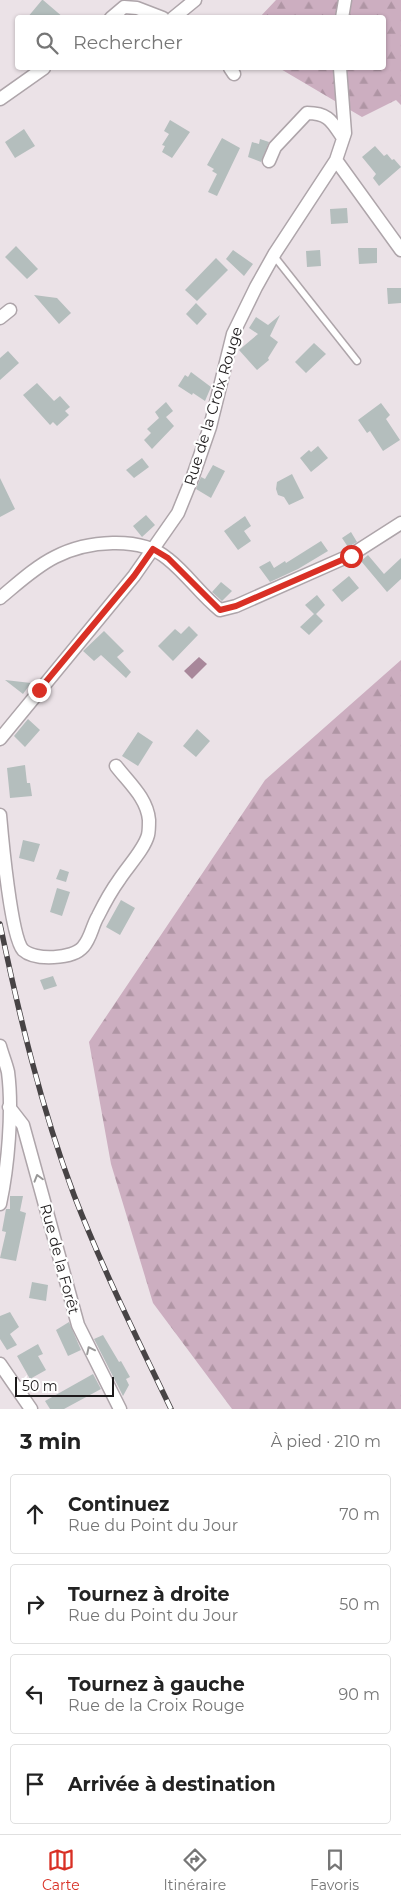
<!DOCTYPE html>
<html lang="fr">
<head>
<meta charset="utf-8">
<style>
  body { margin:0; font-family:Montserrat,sans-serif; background:#f6f6f6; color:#222 }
  .scale { position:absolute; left:15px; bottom:12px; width:99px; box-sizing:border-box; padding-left:5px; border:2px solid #1d1a1b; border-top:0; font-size:14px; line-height:18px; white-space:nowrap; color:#1d1a1b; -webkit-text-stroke:4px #fff; paint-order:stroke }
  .stop { position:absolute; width:15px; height:15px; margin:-11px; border:4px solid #d93025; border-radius:50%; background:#fff }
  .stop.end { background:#d93025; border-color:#fff; box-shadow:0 1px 5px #0008 }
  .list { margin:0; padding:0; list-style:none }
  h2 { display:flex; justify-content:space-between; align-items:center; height:65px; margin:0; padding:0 20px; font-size:21px }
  h2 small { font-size:16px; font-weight:400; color:#767676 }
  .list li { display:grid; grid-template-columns:32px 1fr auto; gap:15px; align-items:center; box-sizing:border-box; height:80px; margin:0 10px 10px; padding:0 10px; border:1px solid #e0e0e0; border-radius:5px }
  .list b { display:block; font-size:19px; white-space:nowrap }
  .list p { margin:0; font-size:16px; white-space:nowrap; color:#767676 }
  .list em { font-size:16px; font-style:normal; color:#767676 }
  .icon { flex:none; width:28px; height:28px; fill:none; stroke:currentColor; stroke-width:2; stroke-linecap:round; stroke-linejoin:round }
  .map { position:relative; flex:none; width:401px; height:1409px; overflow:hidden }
  .search { position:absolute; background:#fff; box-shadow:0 1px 4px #0004; left:15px; right:15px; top:15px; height:55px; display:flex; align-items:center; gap:12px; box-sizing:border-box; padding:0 18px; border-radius:5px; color:#767676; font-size:19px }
  .sheet { height:425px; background:#fff }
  nav { display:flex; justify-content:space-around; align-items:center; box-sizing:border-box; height:70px; border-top:1px solid #e0e0e0; background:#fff; font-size:14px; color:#767676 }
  nav a { display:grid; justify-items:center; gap:2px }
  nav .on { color:#d93025 }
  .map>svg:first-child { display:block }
  .forest { fill:url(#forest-firs) }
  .water { fill:#a8879a }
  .building { fill:#b4bebd }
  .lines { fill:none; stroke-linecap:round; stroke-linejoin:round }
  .service-casing { stroke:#aea5aa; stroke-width:9 }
  .minor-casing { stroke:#aea5aa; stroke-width:15 }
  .service { stroke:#fff; stroke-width:6 }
  .minor { stroke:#fff; stroke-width:12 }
  .rail-casing { stroke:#474345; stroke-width:5.5 }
  .rail { stroke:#fff; stroke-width:4; stroke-dasharray:11; stroke-linecap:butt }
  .oneway { stroke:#999898 }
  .route { stroke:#d93025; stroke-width:6 }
  .labels { text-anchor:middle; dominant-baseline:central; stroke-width:4.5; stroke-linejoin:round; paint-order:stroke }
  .street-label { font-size:15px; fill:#1d1a1b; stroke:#fff }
</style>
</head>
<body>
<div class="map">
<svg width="401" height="1409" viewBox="0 0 401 1409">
  <defs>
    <pattern id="forest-firs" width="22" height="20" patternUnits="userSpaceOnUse" patternTransform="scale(1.25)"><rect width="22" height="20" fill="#ccaec0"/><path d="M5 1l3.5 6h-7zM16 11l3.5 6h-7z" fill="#af95a4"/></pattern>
  </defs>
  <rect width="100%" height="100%" fill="#ebe2e7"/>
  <path class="forest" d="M276 0H401V105L396 100 362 117 279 68H384V18H259Z
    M401 660V1409H232L153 1303 111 1164 89 1042 265 780Z"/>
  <path class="water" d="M199 657 207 664 192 679 184 671Z"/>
  <path class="building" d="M42 0H43L64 18H27Z
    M170 120 190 132 172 158 162 152 165 146 162 145 169 134 164 131Z
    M24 129 35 146 15 158 5 142Z
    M222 138 240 148 217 196 208 192 217 174 212 171 214 169 207 165Z
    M260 139 269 142 261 162 248 157 252 142 259 144Z
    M375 146 384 156 387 154 392 160 394 159 401 167 379 186 373 178 376 174 362 157Z
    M347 208 348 223 331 224 330 209Z
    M16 246 38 269 27 279 5 257Z
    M358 248H377V263L359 264Z
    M233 250 253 264 244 276 226 259Z
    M320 250 321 266 307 267 306 251Z
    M216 258 228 270 197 301 185 290Z
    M387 288H401V303L388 304Z
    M34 295 57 298 71 313 59 324Z
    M196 303 207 314 197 325 186 314Z
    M280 315 270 336 278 342 268 358 269 360 257 370 239 350 258 334 249 328 256 317 268 325Z
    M314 343 326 354 306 373 295 362Z
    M8 351 19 363 0 380V358Z
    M191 372 211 387 205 401 193 393 192 395 178 386 185 375 188 377Z
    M37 383 54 401 60 396 70 407 65 411 69 415 57 426 53 422 50 425 23 395Z
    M166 402 173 411 166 417 174 426 152 449 144 440 151 433 147 429 159 418 155 412Z
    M381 403 390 415 386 419 400 440 383 451 370 431 367 433 358 420Z
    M318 446 328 458 311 472 300 458 309 450 311 452Z
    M142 458 149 467 134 478 126 470Z
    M213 465 225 471 211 498 196 489 201 477 205 479Z
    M292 474 304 498 289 505 284 497 278 495 276 489 277 482Z
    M0 478 15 509 0 517Z
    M146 515 155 525 142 537 133 526Z
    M245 516 251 526 244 531 251 541 238 550 224 531Z
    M351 532 357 542 348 547 342 538Z
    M321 541 328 551 298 569 270 582 259 567 270 561 274 568 285 561 286 563Z
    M368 555 384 574 401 558V579L387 592 361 561Z
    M349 576 359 588 342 602 332 590Z
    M221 582 232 591 222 601 212 592Z
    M317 595 325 605 316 614 323 621 309 635 300 627 314 614 305 605Z
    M189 626 198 635 173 661 158 646 175 629 181 634Z
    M104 631 124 651 117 657 131 672 126 678 101 655 94 661 83 651Z
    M5 680 31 683 23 694Z
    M28 719 40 730 25 747 14 736Z
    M197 729 210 741 196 757 183 746Z
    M138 732 153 742 138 766 122 756Z
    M25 765 27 783H30L32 796 10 798 7 768Z
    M23 840 40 844 34 862 19 858Z
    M60 869 69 872 66 882 56 879Z
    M57 888 70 892 62 916 50 912Z
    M121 900 135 908 120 935 106 927Z
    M53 976 57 986 44 990 40 980Z
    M10 1196H23L20 1211 26 1213 16 1261 0 1258 6 1232 2 1231 6 1209H10Z
    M32 1282 48 1285 46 1301 29 1298Z
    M10 1312 19 1327 10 1334 17 1345 7 1350 0 1339V1316Z
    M69 1322 81 1350 68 1356 56 1330Z
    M103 1335 119 1362 121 1361 130 1377 126 1379 129 1385 123 1396 94 1339Z
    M38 1344 43 1354 38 1356 46 1370 30 1379 17 1356Z
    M93 1374 101 1389 64 1409H50L45 1401Z"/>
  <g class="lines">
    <g class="service-casing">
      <path id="service" d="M274 256 357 361"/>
    </g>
    <g class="minor-casing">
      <path id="minor" d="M111 18 124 7 137 8 163 18
        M173 18 195 0
        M342 18 345 0
        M230 68 234 74
        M0 99 44 68
        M336 160 401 250
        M269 161 275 147 307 113C329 113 332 122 343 138
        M0 318 10 310
        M0 598C17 584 35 567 55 557 86 541 140 535 168 559 187 574 201 595 220 610L236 606 351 555 401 523
        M0 739 134 576 178 513 193 476 210 427 233 334 256 287 275 253 336 160 345 133 340 68
        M0 815C2 838 11 937 23 950 35 961 73 959 83 947 91 938 92 926 98 916 104 904 111 891 119 880 127 867 144 850 148 835 149 831 149 824 149 820 147 798 129 783 116 766
        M0 1046C2 1054 6 1063 8 1072 13 1110 8 1167 0 1204
        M9 1107 23 1125 78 1325 120 1409
        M0 1364 31 1409"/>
    </g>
    <use href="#service" class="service"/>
    <use href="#minor" class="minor"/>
    <g class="rail-casing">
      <path id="rail" d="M0 924C19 1015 41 1107 74 1195 102 1268 137 1338 171 1409"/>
    </g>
    <use href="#rail" class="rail"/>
  </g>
  <defs><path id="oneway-chevron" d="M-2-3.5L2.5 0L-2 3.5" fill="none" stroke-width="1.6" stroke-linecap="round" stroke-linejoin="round" transform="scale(1.25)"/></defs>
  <g class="oneway">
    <use href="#oneway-chevron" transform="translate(38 1178) rotate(-106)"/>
    <use href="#oneway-chevron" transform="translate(90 1350) rotate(-116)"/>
  </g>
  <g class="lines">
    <path class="route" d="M39 690 134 576 153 549 168 558 220 610 236 606 351 556"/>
  </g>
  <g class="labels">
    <g class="street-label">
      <text transform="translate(213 406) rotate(-73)">Rue de la Croix Rouge</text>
      <text transform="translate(60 1259) rotate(75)">Rue de la Forêt</text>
    </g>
  </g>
</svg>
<div class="scale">50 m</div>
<div class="stop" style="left:351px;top:556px"></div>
<div class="stop end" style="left:39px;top:690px"></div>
<div class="search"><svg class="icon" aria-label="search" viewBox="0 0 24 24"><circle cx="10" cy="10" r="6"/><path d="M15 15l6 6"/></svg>Rechercher</div>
</div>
<section class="sheet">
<h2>3 min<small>À pied · 210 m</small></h2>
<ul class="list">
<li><svg class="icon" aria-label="ahead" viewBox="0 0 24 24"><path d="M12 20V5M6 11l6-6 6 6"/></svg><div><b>Continuez</b><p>Rue du Point du Jour</p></div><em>70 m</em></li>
<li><svg class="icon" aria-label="right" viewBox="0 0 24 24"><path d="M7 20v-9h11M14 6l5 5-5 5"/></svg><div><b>Tournez à droite</b><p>Rue du Point du Jour</p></div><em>50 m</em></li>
<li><svg class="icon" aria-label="left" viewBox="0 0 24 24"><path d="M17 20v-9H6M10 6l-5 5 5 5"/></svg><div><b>Tournez à gauche</b><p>Rue de la Croix Rouge</p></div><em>90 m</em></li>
<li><svg class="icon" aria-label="arrive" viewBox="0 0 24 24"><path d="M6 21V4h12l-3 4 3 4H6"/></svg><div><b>Arrivée à destination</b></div></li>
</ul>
</section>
<nav>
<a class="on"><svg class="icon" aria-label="map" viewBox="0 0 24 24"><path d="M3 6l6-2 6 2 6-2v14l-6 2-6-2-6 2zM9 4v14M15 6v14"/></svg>Carte</a>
<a><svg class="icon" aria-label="directions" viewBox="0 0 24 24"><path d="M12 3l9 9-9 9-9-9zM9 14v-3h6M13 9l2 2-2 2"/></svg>Itinéraire</a>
<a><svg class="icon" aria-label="saved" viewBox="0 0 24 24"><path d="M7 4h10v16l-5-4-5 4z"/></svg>Favoris</a>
</nav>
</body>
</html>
